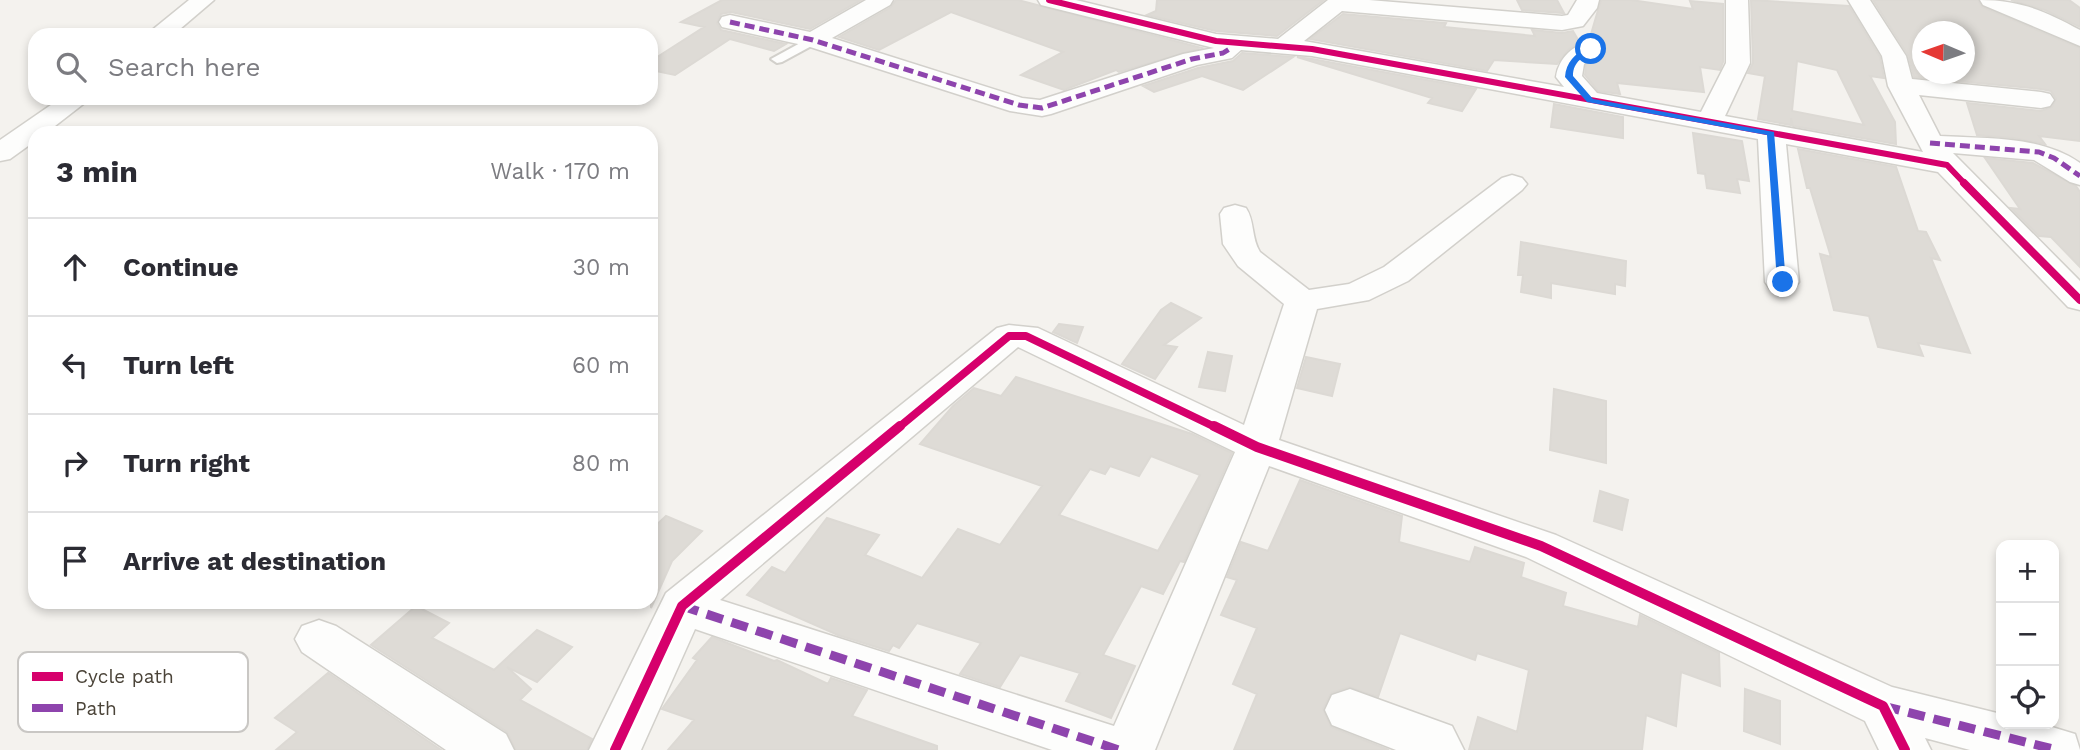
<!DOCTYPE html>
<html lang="en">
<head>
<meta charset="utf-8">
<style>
  body { margin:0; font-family:"Work Sans",sans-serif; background:#f2f2f3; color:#2b2b33 }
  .controls { position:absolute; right:21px; bottom:21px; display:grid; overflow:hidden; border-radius:14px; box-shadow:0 4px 10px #0003 }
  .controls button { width:63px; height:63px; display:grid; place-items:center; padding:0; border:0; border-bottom:2px solid #e1e1e2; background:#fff; color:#2b2b33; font:35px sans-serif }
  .compass { position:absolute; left:1912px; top:21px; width:63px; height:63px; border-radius:50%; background:#fff; box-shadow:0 4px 10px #0003; rotate:272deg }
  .stop { position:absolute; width:21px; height:21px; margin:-16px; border:5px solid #1a73e8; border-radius:50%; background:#fff }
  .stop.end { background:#1a73e8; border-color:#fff; box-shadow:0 2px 7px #0008 }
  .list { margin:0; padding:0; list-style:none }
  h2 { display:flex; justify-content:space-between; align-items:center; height:91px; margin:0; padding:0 28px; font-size:30px }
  h2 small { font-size:23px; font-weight:400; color:#7c7c81 }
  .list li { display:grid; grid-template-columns:46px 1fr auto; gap:21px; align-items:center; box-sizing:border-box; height:98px; padding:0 28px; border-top:2px solid #e1e1e2 }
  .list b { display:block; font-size:26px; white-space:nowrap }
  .list em { font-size:23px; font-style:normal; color:#7c7c81 }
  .icon { flex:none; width:38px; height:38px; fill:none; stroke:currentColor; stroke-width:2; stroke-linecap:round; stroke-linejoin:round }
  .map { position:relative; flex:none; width:2080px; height:750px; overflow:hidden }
  .search { position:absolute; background:#fff; box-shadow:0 4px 10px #0003; left:28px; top:28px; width:630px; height:77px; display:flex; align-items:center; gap:18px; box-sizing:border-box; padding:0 24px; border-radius:21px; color:#7c7c81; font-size:26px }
  .panel { position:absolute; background:#fff; box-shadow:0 4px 10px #0003; left:28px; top:126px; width:630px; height:483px; border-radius:21px }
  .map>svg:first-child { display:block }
  .building { fill:#dedbd6; stroke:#dcd9d4; stroke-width:2; fill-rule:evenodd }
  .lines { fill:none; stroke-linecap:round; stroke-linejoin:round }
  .lane-casing { stroke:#d2d0cb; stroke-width:4 }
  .street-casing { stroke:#d2d0cb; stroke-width:3 }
  .lane { fill:#fdfdfc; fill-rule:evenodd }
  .street { fill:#fdfdfc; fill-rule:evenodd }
  .quiet-far1 { stroke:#8e44ad; stroke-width:5; stroke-dasharray:10 5; stroke-linecap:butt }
  .quiet { stroke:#8e44ad; stroke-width:9; stroke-dasharray:17 9; stroke-linecap:butt }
  .cycleway-far2-casing { stroke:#fff; stroke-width:9 }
  .cycleway-far1-casing { stroke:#fff; stroke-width:12 }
  .cycleway-casing { stroke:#fff; stroke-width:15 }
  .cycleway-far2 { stroke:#d6006c; stroke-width:6 }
  .cycleway-far1 { stroke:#d6006c; stroke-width:8 }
  .cycleway { stroke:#d6006c; stroke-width:10 }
  .route { fill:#1a73e8 }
  .key { fill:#fff; stroke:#c9c7c4; stroke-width:2 }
  .key-label { font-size:19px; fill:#4b4439 }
</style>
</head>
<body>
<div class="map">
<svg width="2080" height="750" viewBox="0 0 2080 750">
  <rect width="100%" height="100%" fill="#f4f2ee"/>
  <path class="building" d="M722 0H861L810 29 731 12 721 14 717 23 721 30 786 44 774 51 730 39 675 75 651 70V61L704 27 681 22Z
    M896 0H1018L1202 48 1119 72 1116 70 1064 90 1021 75 1063 52 951 12 879 50 839 37 891 7Z
    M1157 0H1324L1277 36 1216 31 1147 15 1156 11Z
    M1517 0H1557L1564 13 1522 10Z
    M1601 0H1631L1693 9 1690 1 1723 4V62L1720 70 1700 67 1704 92 1617 83 1620 94 1598 91 1585 75 1586 65 1606 49 1599 41H1589Z
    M1751 0 1849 6 1880 57 1884 78 1870 76 1895 122 1896 144 1793 126 1791 118V125L1758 119 1765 76 1748 73 1753 63ZM1797 61 1837 70 1864 125 1792 111Z
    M1873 0H1978L1982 7 2080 48V141L2039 136 2045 144 2013 138 1977 135 1967 103 2041 111 2052 107 2056 99 2051 91 2041 89 1914 77 1908 55ZM1922 32H1964V74H1922Z
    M2011 0H2069L2080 8V27L2045 10Z
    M1343 14 1446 23 1444 27 1535 36 1532 30 1562 33 1573 31 1580 43 1569 49 1557 64 1494 60 1487 71 1310 39Z
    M1242 53 1293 57 1243 90 1202 76 1154 92 1143 86 1198 68 1233 61Z
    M1297 57 1312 59 1476 89 1462 111 1428 103 1432 98Z
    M1554 104 1623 117V138L1551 127Z
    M1693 133 1742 141 1749 181 1737 179 1740 193 1707 188 1705 174 1698 173Z
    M1798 149 1896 167 1918 231 1926 232 1940 260 1931 258 1970 353 1918 343 1923 356 1878 347 1869 316 1834 310 1820 254 1831 257 1810 188H1807Z
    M1985 158 2033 163 2076 186 2080 192V267L2051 237 2039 236 2011 208 2020 209Z
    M1521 242 1626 261 1625 286 1615 284V294L1551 283V298L1521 292 1523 275H1518Z
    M1171 303 1201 318 1164 345 1177 347 1155 379 1122 364 1161 310Z
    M1059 324 1083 327 1077 343 1053 332Z
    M1208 352 1232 356 1225 391 1199 387Z
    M1306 357 1340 364 1332 396 1297 388Z
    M1016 377 1192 434 1232 453 1184 562 1180 561 1163 594 1141 586 1103 655 1135 666 1111 718 1066 701 1080 673 1020 655 1000 687 960 674 981 643 917 623 899 648 893 645 889 651 838 635 747 595 772 567 785 573 827 518 879 535 865 555 922 578 958 529 1000 545 1042 486 920 444 953 406 974 388 1001 396ZM1151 456 1200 475 1158 551 1059 515 1090 469 1105 474 1110 466 1139 476Z
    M1554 389 1606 401V463L1550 450Z
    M1300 480 1402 516 1399 542 1470 562 1475 547 1524 563 1521 577 1566 593 1563 606 1638 627 1640 615 1719 653 1720 686 1681 672 1676 726 1646 715 1642 750H1469L1478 717 1517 732 1529 670 1477 653 1475 660 1400 633 1378 697 1349 687 1331 693 1323 709 1331 727 1389 750H1234L1257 694 1233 684 1257 628 1221 615 1237 580 1227 577 1241 542 1268 551Z
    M1600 491 1628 500 1622 530 1594 521Z
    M666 516 702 531 672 561 651 608V530Z
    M416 606 449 623 432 638 494 670 537 630 572 647 537 682 507 667 531 689 520 700 592 739 587 750H516L507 732 371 645Z
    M712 637 774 661 777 660 828 684 831 678 867 690 852 716 937 746V750H668L694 720 662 709 697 660 693 658Z
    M328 673 330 674 441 750H276L297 732 275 718Z
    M1745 689 1780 701V744L1744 731Z"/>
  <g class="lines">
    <g class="lane-casing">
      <path id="lane" d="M813 36 819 40 817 43 782 62 777 63 771 59Z"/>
    </g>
    <g class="street-casing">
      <path id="street" d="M189 0H214L173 35H146Z
        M866 0H893L890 5 832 38 1022 98 1040 100 1183 54 1214 48 1041 5 1038 0H1076L1216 34 1278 39 1328 0H1369L1562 16 1568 15 1577 0H1599L1597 8 1583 26 1562 30 1342 11 1304 41 1564 87 1556 77C1559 56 1578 39 1599 44L1603 49 1584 64 1582 76 1597 93 1701 112 1726 63V0H1748L1750 63 1725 116 1923 152 1888 86 1882 56 1848 0H1870L1906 56 1912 79 2041 92 2050 94 2054 100 2050 106 2041 108 1919 95 1940 136C1987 139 2040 135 2080 163V185L2070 182 2034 160 1953 153 2080 281V310L2068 307 1938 172 1786 144 1799 282 1794 289 1782 292 1770 289 1765 282 1758 139 1312 56 1241 50 1232 58 1197 65 1051 114 1042 116 1010 111 807 46 722 27 719 22 722 17 730 15 810 32Z
        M1980 0C2020 0 2045 11 2080 30V46L1983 5Z
        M61 98H91L46 133H35V141L10 159 0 161V140Z
        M1512 175 1522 178 1527 184 1522 190 1408 281 1369 300 1317 309 1279 440 1556 535 1892 687 2001 714V724H2042L2075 734 2080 750H1970L1925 738 1931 750H1879L1865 721 1526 557 1269 466 1155 750H1052L695 629 641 750H589L666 593 997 328 1009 325 1038 328 1244 425 1284 304 1238 266 1223 244 1220 214 1224 208 1235 205 1246 208C1255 221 1251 238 1260 252L1309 290 1349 284 1384 267 1502 178ZM1018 347 1235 452 1114 726 720 600Z
        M319 620 336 626 506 734 514 750H446L302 652 295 639 302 626Z
        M1350 689 1452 726 1464 750H1396L1332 725 1325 710 1332 695Z"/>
    </g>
    <use href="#lane" class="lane"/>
    <use href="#street" class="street"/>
    <path class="quiet-far1" d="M730 22 813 40 1019 105 1042 108 1192 59 1223 53 1231 48V43
      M1930 143 2039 152 2054 158 2080 176"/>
    <path class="quiet" d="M682 606 1119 750
      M1883 706 2057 750"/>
    <g class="cycleway-far2-casing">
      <path id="cycleway-far2" d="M1049 0 1216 41 1312 49 1947 165 1966 185"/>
    </g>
    <g class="cycleway-far1-casing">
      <path id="cycleway-far1" d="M1964 183 2080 300
        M898 428 1009 336H1026L1217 428"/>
    </g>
    <g class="cycleway-casing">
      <path id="cycleway" d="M1214 426 1257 447 1541 546 1883 706 1905 750
        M615 750 682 606 900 426"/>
    </g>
    <use href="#cycleway-far2" class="cycleway-far2"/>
    <use href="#cycleway-far1" class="cycleway-far1"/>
    <use href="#cycleway" class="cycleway"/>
  </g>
  <path class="route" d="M1588 47 1594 49C1584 57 1573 61 1573 76L1593 99 1774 132 1786 284 1777 282 1767 135 1587 102 1565 77C1566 62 1575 54 1588 47Z"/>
  <rect x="18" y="652" width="230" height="80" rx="10" class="key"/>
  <rect x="32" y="672" width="31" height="9" fill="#d6006c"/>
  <rect x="32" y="704" width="31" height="8" fill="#8e44ad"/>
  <g class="key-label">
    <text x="75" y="683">Cycle path</text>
    <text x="75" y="715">Path</text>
  </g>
</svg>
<div class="controls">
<button>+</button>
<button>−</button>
<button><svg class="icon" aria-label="locate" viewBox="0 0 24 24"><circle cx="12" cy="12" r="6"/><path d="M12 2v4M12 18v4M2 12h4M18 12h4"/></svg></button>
</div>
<svg class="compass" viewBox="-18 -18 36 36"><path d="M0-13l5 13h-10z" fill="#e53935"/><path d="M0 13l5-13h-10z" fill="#7c7c81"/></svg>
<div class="stop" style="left:1591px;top:49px"></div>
<div class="stop end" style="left:1783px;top:282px"></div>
<div class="search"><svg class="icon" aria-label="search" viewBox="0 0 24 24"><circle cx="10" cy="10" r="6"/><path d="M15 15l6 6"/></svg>Search here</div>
<section class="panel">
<h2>3 min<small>Walk · 170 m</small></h2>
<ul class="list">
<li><svg class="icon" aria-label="ahead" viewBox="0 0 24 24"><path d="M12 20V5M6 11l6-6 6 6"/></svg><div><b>Continue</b></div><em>30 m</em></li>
<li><svg class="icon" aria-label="left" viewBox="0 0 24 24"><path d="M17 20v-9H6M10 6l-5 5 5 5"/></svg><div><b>Turn left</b></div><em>60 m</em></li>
<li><svg class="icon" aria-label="right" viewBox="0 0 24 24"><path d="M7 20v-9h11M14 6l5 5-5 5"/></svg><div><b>Turn right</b></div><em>80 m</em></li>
<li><svg class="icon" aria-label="arrive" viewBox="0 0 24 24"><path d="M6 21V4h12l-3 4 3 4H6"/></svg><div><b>Arrive at destination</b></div></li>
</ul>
</section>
</div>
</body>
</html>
